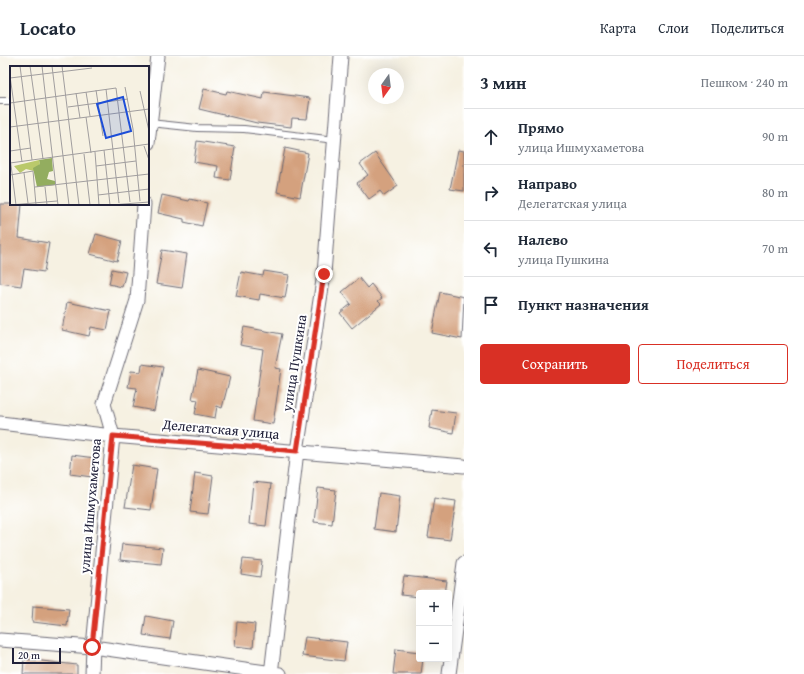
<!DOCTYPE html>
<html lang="ru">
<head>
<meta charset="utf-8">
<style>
  body { margin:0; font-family:"Gentium Book Plus",serif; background:#f2f2f3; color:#1f2937 }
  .controls { position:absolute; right:12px; bottom:12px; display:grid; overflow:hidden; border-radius:4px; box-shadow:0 4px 16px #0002 }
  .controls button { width:36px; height:36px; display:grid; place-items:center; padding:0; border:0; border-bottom:1px solid #e0e1e3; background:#fff; color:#1f2937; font:20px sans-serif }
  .compass { position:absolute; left:368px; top:12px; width:36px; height:36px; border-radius:50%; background:#fff; box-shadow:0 4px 16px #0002; rotate:194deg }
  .scale { position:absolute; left:12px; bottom:10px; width:49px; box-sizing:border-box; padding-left:4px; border:2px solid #22223b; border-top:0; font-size:11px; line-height:14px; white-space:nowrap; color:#22223b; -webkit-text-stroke:3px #fff; paint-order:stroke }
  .stop { position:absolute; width:12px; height:12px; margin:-9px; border:3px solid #d93025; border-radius:50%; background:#fff }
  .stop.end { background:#d93025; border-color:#fff; box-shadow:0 1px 4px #0008 }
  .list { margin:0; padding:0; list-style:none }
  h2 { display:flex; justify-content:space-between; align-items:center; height:52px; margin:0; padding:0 16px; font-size:17px }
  h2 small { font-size:13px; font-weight:400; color:#747a83 }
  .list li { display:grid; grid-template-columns:26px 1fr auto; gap:12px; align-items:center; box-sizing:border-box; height:56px; padding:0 16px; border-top:1px solid #e0e1e3 }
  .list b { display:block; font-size:15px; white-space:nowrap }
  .list p { margin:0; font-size:13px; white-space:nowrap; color:#747a83 }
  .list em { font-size:13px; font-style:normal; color:#747a83 }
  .actions { display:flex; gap:8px; padding:12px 16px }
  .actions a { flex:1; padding:9px 0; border:1px solid #d93025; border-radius:4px; text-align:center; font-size:14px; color:#d93025 }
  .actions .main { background:#d93025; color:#fff }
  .icon { flex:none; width:22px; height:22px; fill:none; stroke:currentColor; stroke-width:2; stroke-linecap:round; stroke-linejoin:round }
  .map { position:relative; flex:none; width:464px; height:618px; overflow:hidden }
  header { display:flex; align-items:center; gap:24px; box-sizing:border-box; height:56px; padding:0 20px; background:#fff; border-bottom:1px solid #e0e1e3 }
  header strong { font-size:19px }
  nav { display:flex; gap:22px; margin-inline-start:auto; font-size:14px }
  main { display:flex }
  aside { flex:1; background:#fff }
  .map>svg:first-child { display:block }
  .building { fill:#d4a17e }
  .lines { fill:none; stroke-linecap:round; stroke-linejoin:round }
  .service-casing { stroke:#6c6a75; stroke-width:8 }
  .minor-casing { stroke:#6c6a75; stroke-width:15 }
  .service { stroke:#fff; stroke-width:6 }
  .minor { stroke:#fff; stroke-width:13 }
  .route { stroke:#d93025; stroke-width:5 }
  .labels { text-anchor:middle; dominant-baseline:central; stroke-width:4; stroke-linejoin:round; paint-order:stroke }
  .street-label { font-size:14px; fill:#22223b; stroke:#fff }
  .inset-road { fill:none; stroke:#a19e9f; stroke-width:1 }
  .view { fill:#1d4ed8; fill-opacity:0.15; stroke:#1d4ed8; stroke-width:2 }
  .inset-edge { fill:none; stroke:#22223b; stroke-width:2 }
</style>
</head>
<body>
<header>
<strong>Locato</strong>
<nav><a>Карта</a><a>Слои</a><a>Поделиться</a></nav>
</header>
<main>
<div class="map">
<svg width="464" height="618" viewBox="0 0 464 618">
  <rect width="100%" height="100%" fill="#fff"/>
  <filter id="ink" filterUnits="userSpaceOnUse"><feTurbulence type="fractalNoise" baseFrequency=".025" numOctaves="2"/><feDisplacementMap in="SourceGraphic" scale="8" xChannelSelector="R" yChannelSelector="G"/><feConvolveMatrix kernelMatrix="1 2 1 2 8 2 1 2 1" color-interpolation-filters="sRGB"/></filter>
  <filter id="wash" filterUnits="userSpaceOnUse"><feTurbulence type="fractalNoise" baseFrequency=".012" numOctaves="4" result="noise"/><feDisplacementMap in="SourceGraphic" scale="16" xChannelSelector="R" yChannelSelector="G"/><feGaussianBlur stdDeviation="0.9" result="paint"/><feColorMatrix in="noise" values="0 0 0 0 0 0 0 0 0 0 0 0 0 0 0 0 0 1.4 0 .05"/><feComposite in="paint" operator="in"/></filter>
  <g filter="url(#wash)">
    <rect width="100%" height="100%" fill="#f6f1e2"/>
    <g id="blocks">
      <path class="building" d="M204 33 226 38 227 35 263 43 264 36 310 42 307 63 292 62 291 71 257 67 199 53Z
        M197 85 235 91 230 124 216 122 218 110 194 106Z
        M285 92 308 97 300 141 277 136Z
        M458 94 464 95V135L450 133Z
        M375 97 398 130 384 140 380 135 369 143 357 127 368 119 360 108Z
        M162 139 189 145 190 143 207 147 202 170 184 166V163L158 157Z
        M0 148H22L19 182 49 187 44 216 24 213 21 230 0 227Z
        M96 178 122 185 117 205 90 198Z
        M162 194 187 198 182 232 156 228Z
        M112 213 126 216 122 231 109 228Z
        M264 215 289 219 285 242 260 238 259 244 236 240 241 216 263 220Z
        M359 222 367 232 371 228 382 242 378 245 381 248 352 272 340 257 351 248 342 236Z
        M440 236 464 241 462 283 432 277Z
        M67 246 111 255 107 274 91 271 89 280 62 274Z
        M244 271 282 278 275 312 281 313 273 368 253 365 263 293 240 289Z
        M142 308 163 311 154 355 133 351 137 332 128 331 131 315 141 316Z
        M198 314 230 321 222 352 217 350 215 362 195 358 198 344 192 343Z
        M432 354 456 357 453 377 429 372Z
        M72 399 95 402 92 421 70 418Z
        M132 409 157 413 151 454 125 451Z
        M195 417 213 420 208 458 190 456Z
        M253 426 271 428 266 470 249 468Z
        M318 432 336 434 332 468 314 466Z
        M379 437 400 440 396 476 374 473Z
        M434 442 456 445 450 484 428 481Z
        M122 488 163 492 161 508 120 504Z
        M243 503 262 505 260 521 241 518Z
        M404 520 447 525 445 537H419V541L401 539Z
        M33 550 69 553 67 570 32 566Z
        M146 560 173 565 170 583 143 579Z
        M237 566 255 568 253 592 235 590Z
        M305 581 347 586 344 605 302 600Z
        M396 593 419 596V603H423L421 618H393Z
        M24 603 77 609V618H23Z"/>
    </g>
  </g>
  <g filter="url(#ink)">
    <use href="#blocks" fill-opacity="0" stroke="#6c6a75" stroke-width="1"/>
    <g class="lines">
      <g class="service-casing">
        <path id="service" d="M0 45H11
          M150 67 197 72 244 73 335 84"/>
      </g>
      <g class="minor-casing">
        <path id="minor" d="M148 87 158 0
          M0 367 113 380 464 410
          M0 584 93 591 280 618
          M92 618 93 591 113 380 104 348 137 244 144 148
          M271 618 297 395 324 218 341 0
          M449 618 464 507"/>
      </g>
      <use href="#service" class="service"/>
      <use href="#minor" class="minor"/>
    </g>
  </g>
  <g class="lines" filter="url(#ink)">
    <path class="route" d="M92 591 113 380 297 395 324 218"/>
  </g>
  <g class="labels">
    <g class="street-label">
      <text transform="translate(294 307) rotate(-81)">улица Пушкина</text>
      <text transform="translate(221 373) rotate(5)">Делегатская улица</text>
      <text transform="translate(90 450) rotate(-85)">улица Ишмухаметова</text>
    </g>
  </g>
  <g transform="translate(10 10)">
    <rect width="139" height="139" fill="#f6f1e2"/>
    <path d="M29 94 30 98 24 105 16 103 10 107 4 100Z" fill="#bac96b"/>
    <path d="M42 92 43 105 39 106 37 113 45 115V119L27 121 23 102 30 98 29 94Z" fill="#93ad5f"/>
    <path class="inset-road" d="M10 0 22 94M20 0 33 93M32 0 48 139M42 0 59 139M52 0 69 139M0 10 12 96M0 12 82 2M115 21 123 63 130 135M96 23 109 137M86 24 93 70M130 25 139 65M76 26 80 50M66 27 70 52M0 37 106 22 120 136M58 41 118 33M76 51 81 87M0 61 139 43M134 80 139 94M94 84 100 139M0 85 21 82M85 86 89 139M74 88 80 139M0 91 6 139M0 97 139 78M86 100 126 95M14 107 18 137M0 109 23 105 26 139M25 121 139 108M35 121 37 139M88 129 139 123M0 139 47 135M101 139 139 136"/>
    <path class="view" d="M113 31 121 65 96 72 87 38Z"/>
    <rect width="139" height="139" class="inset-edge"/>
  </g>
</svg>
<div class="controls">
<button>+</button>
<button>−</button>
</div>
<svg class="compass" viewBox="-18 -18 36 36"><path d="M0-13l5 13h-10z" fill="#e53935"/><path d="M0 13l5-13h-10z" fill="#747a83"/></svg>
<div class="scale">20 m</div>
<div class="stop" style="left:92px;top:591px"></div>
<div class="stop end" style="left:324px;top:218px"></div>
</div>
<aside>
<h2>3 мин<small>Пешком · 240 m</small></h2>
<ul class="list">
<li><svg class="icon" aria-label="ahead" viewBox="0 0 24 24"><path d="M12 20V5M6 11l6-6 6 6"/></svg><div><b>Прямо</b><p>улица Ишмухаметова</p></div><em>90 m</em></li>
<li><svg class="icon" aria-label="right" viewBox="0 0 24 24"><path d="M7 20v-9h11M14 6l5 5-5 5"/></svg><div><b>Направо</b><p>Делегатская улица</p></div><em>80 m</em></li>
<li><svg class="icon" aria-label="left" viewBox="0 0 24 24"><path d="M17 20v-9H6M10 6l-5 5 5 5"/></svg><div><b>Налево</b><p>улица Пушкина</p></div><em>70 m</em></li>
<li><svg class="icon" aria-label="arrive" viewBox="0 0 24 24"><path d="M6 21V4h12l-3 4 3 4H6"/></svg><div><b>Пункт назначения</b></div></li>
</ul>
<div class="actions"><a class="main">Сохранить</a><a>Поделиться</a></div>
</aside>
</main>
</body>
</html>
